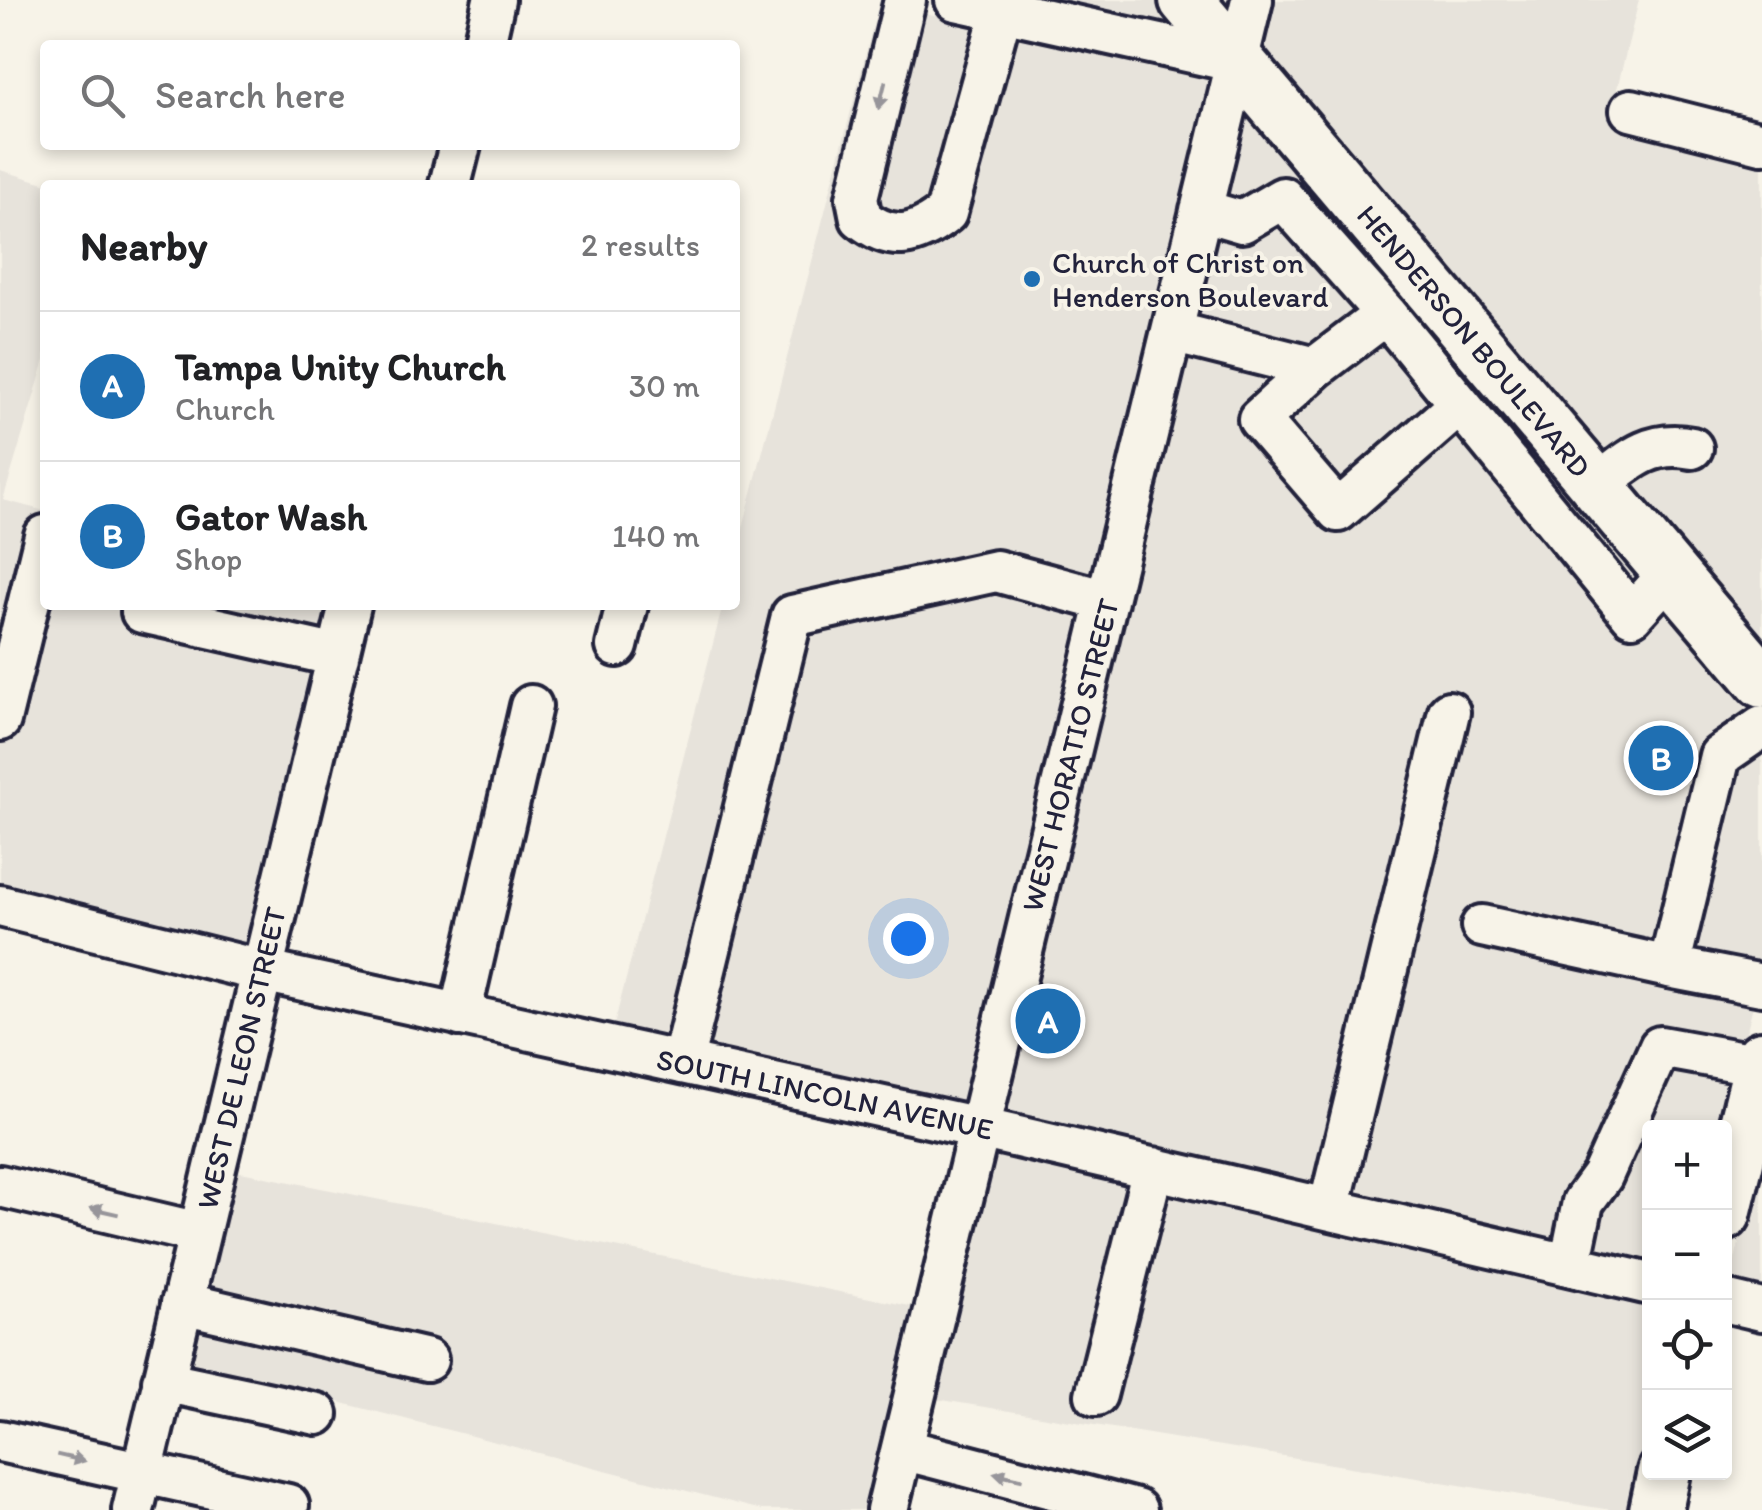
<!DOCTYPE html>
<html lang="en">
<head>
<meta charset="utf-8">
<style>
  body { margin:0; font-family:Itim,sans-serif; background:#f6f6f6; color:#202124 }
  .controls { position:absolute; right:30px; bottom:30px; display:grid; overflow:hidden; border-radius:10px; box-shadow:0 5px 15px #0003 }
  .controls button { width:90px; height:90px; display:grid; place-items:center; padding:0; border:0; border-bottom:2px solid #e0e0e0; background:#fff; color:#202124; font:50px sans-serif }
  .you { position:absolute; left:908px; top:938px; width:35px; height:35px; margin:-25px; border:8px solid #fff; border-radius:50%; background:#1a73e8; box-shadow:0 0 0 15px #1a73e833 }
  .badge { display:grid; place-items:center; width:65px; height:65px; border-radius:50%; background:#1f6fb2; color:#fff; font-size:32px; font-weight:700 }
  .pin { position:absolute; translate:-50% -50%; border:5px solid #fff; box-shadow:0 2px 10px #0006 }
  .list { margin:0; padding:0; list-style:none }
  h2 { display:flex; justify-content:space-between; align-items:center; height:130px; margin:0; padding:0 40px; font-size:42px }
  h2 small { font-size:32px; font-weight:400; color:#757577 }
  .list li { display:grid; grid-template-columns:65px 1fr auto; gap:30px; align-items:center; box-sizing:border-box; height:150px; padding:0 40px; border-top:2px solid #e0e0e0 }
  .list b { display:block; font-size:38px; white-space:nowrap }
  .list p { margin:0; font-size:32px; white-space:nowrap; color:#757577 }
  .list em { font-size:32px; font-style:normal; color:#757577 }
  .icon { flex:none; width:55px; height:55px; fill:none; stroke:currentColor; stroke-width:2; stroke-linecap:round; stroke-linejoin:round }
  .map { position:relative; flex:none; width:1762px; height:1510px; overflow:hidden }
  .search { position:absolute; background:#fff; box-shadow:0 5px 15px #0003; left:40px; top:40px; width:700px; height:110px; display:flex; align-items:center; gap:25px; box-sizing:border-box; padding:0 35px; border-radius:10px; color:#757577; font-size:38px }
  .panel { position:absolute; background:#fff; box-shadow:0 5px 15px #0003; left:40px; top:180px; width:700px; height:430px; border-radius:10px }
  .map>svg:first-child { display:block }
  .built { fill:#e7e3db }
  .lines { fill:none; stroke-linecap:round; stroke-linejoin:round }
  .minor-casing { stroke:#22223b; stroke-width:48 }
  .major-casing { stroke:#22223b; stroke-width:60 }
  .minor { stroke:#f7f3e8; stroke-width:40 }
  .major { stroke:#f7f3e8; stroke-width:52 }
  .oneway { fill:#97959a }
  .poi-dot { fill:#1f6fb2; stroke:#f7f3e8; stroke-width:4 }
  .labels { text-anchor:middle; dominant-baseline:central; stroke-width:8; stroke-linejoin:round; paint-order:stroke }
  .poi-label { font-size:30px; fill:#22223b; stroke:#f7f3e8; text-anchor:start }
  .street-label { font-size:30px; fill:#22223b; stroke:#f7f3e8 }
</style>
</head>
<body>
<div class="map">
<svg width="1762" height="1510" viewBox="0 0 1762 1510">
  <rect width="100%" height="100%" fill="#f7f3e8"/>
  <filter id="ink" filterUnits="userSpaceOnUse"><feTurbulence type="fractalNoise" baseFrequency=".01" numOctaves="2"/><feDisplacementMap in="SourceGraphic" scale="20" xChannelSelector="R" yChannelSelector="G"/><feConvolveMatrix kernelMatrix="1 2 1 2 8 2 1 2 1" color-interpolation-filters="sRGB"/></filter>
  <g filter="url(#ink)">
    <path class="built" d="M1041 0H1161L1187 32Z
      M1274 0H1639L1609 121 1762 159V651L1260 59Z
      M879 3 1213 76 963 1105 613 1029 723 605H735V558Z
      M1248 106 1762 712V967L1724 1127 1650 1128 1649 1265 1004 1114Z
      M0 170 51 185H45V360L3 500 45 511V605H328L246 948 0 887Z
      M1762 1148V1292L1729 1284Z
      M995 1151 1649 1303V1443L1634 1510H1611L936 1399Z
      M236 1171 915 1307 865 1510H762L189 1364Z"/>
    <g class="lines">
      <g class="minor-casing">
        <path id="minor" d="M905 0 857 198 861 218C892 243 916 237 946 213L1002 10
          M956 0 1237 62
          M484 45 494 0
          M1631 110 1762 143
          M450 185 460 145
          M1201 210 1242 222 1283 198 1386 314
          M1172 332 1315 368
          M1459 405 1338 511 1259 419 1315 368 1386 314 1632 615 1670 573
          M1597 486C1628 461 1650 439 1692 448
          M142 612 338 656
          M617 646 627 605
          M0 720 45 536
          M0 906 262 971 979 1128 1650 1284
          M1482 926 1669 967 1720 756 1762 727
          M1669 967 1762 985
          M460 1015 531 706
          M682 1063 792 616 996 571 1107 601
          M0 1186 199 1233
          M1329 1209 1449 712
          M1570 1265 1583 1202 1602 1176 1660 1047 1760 1065
          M1724 1301 1762 1310
          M182 1303 427 1360
          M163 1381 317 1414
          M1096 1395 1153 1168
          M0 1441 288 1505
          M902 1449 1136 1510
          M133 1510 350 605
          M887 1510 1252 0"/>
      </g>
      <g class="major-casing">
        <path id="major" d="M1186 0 1762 681
          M1724 1214 1762 1058
          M1656 1510 1664 1472"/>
      </g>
      <use href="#minor" class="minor"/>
      <use href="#major" class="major"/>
    </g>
    <defs><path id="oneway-solid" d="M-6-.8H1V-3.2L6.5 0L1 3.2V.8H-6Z" transform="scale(2.5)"/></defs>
    <g class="oneway">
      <use href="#oneway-solid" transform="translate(882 95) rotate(104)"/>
      <use href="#oneway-solid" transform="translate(104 1211) rotate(-167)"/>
      <use href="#oneway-solid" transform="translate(71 1458) rotate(13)"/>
      <use href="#oneway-solid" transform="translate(1008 1476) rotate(-167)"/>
    </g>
  </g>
  <circle class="poi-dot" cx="1032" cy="279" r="10"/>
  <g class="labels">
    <g class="poi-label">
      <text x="1052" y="262">Church of Christ on<tspan x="1052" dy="34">Henderson Boulevard</tspan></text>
    </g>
    <g class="street-label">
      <text transform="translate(1474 341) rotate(50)">HENDERSON BOULEVARD</text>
      <text transform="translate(1070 755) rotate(-76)">WEST HORATIO STREET</text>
      <text transform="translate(241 1058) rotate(-77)">WEST DE LEON STREET</text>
      <text transform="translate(825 1094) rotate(12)">SOUTH LINCOLN AVENUE</text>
    </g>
  </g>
</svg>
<div class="controls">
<button>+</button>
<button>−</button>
<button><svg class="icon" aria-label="locate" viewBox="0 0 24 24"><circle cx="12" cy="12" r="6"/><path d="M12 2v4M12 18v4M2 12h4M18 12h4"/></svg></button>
<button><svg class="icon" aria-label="layers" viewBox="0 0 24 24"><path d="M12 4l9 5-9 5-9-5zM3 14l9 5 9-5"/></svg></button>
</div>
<div class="you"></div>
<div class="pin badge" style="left:1048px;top:1021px">A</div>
<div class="pin badge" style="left:1661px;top:758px">B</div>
<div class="search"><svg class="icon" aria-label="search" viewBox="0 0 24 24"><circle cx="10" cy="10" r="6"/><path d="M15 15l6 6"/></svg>Search here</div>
<section class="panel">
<h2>Nearby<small>2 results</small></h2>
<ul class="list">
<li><span class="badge">A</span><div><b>Tampa Unity Church</b><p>Church</p></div><em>30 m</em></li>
<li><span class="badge">B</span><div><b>Gator Wash</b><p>Shop</p></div><em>140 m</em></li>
</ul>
</section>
</div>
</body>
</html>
